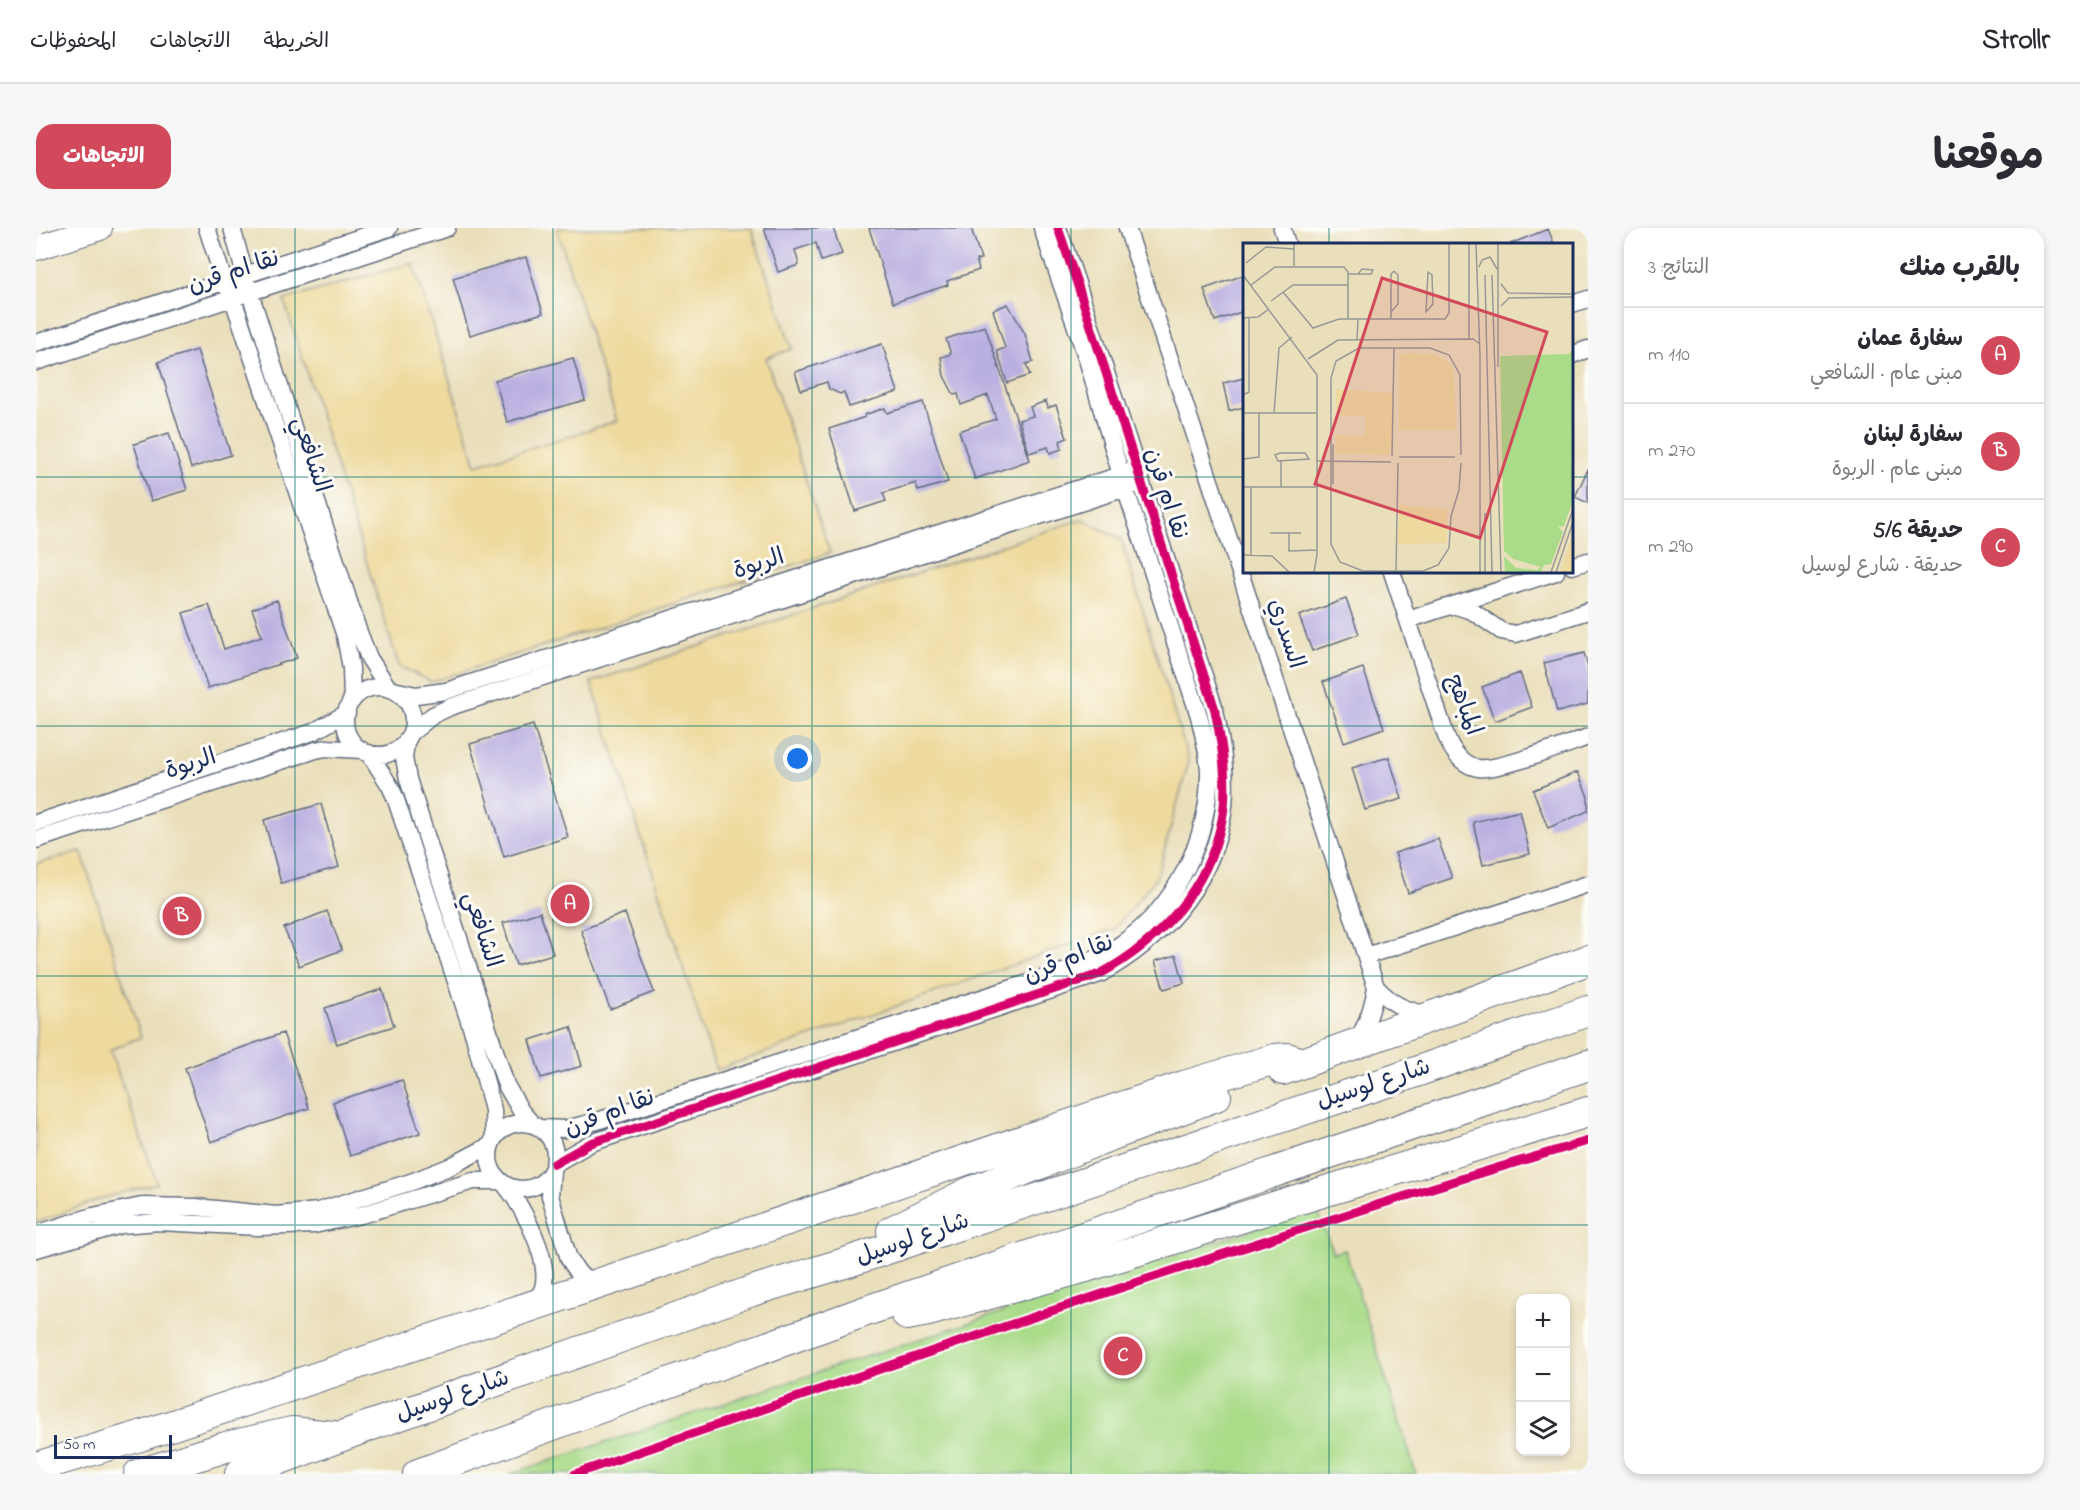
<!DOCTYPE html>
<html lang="ar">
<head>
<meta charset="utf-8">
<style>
  body { margin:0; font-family:"Indie Flower","Playpen Sans Arabic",sans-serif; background:#f7f7f7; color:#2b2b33; direction:rtl }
  .controls { position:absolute; right:18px; bottom:18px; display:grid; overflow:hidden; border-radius:12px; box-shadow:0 3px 9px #0003 }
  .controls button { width:54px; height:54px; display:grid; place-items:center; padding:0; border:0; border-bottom:2px solid #e1e1e2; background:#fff; color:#2b2b33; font:30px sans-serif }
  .scale { position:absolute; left:18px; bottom:15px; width:118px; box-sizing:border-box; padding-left:6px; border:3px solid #1b2f5e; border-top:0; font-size:16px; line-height:21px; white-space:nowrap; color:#1b2f5e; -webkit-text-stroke:4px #fdfcf7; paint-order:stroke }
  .you { position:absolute; left:762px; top:531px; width:21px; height:21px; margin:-15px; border:4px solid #fff; border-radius:50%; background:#1a73e8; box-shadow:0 0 0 9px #1a73e833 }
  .badge { display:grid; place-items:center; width:39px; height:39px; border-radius:50%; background:#d1495b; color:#fff; font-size:20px; font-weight:700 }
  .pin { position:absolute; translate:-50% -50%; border:3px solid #fff; box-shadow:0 2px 6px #0006 }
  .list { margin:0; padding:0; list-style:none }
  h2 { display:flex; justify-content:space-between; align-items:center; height:78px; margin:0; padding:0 24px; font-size:26px }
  h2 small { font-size:20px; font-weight:400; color:#7c7c81 }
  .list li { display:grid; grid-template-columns:39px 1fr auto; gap:18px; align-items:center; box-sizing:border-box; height:96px; padding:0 24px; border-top:2px solid #e1e1e2 }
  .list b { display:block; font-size:22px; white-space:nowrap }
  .list p { margin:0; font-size:20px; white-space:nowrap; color:#7c7c81 }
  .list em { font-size:20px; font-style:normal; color:#7c7c81 }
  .icon { flex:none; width:33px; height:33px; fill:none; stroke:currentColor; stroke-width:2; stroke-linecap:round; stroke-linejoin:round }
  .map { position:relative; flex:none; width:1552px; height:1246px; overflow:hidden; direction:ltr; border-radius:18px }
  header { display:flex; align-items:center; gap:36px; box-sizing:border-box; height:84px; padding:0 30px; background:#fff; border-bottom:2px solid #e1e1e2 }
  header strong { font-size:28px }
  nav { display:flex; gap:33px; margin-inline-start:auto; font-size:21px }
  .intro { display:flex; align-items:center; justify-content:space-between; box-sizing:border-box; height:144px; padding:0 36px }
  h1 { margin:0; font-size:42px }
  .button { padding:15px 27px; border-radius:18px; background:#d1495b; color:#fff; font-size:21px; font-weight:700 }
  main { display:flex; gap:36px; padding:0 36px }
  aside { flex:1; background:#fff; border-radius:18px; box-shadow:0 3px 9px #0003 }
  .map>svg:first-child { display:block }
  .green { fill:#aadb89; stroke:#628574; stroke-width:1.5 }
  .sand { fill:#eeda9e; stroke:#84847e; stroke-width:1.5 }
  .building { fill:#baafe1 }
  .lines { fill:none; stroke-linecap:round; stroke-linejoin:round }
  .street-casing { stroke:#636d7f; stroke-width:19 }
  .secondary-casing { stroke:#636d7f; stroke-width:26 }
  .highway-casing { stroke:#636d7f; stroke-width:32 }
  .street { stroke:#fff; stroke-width:16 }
  .secondary { stroke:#fff; stroke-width:24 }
  .highway { stroke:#fff; stroke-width:30 }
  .cycleway-casing { stroke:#fdfcf7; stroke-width:13 }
  .cycleway { stroke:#d6006c; stroke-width:9 }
  .grid { fill:none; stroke:#0f766e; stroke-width:1.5; stroke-opacity:0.55 }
  .labels { text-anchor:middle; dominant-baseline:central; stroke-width:6; stroke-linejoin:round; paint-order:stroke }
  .street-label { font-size:24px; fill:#1b2f5e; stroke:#fdfcf7 }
  .inset-road { fill:none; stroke:#979996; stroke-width:1.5 }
  .view { fill:#d1495b; fill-opacity:0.15; stroke:#d1495b; stroke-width:3 }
  .inset-edge { fill:none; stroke:#1b2f5e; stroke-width:3 }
</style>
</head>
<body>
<header>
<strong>Strollr</strong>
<nav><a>الخريطة</a><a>الاتجاهات</a><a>المحفوظات</a></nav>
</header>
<div class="intro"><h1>موقعنا</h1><a class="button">الاتجاهات</a></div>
<main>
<aside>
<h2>بالقرب منك<small>النتائج: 3</small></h2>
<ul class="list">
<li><span class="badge">A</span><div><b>سفارة عمان</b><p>مبنى عام · الشافعي</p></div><em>110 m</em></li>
<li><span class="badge">B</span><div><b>سفارة لبنان</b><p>مبنى عام · الربوة</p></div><em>270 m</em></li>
<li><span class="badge">C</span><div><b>حديقة 5/6</b><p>حديقة · شارع لوسيل</p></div><em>290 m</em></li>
</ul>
</aside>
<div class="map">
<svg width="1552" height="1246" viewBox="0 0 1552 1246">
  <rect width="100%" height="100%" fill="#fdfcf7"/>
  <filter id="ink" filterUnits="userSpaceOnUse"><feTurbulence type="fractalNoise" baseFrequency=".0167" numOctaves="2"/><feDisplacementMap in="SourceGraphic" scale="12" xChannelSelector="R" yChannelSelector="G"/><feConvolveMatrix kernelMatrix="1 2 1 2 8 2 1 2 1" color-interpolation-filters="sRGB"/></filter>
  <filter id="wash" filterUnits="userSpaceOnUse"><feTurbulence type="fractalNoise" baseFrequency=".008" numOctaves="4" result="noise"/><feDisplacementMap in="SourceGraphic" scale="24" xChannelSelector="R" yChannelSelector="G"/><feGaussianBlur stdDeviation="1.35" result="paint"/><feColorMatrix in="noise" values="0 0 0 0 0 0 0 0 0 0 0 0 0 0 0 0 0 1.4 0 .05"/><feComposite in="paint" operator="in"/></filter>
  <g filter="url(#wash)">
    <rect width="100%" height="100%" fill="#eadfbb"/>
    <path class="green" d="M1281 980 1297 1025 1309 1022 1380 1246H474Z"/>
    <path class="sand" d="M521 0H715L756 121 730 130 794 325 395 454 363 438 248 72 377 35 440 237 581 193Z
      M1046 291 1085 311 1153 533 1121 649 1078 701 680 842 555 454Z
      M45 623 105 809 74 822 121 955 64 971 0 995V636Z"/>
    <g id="blocks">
      <path class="building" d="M728 0H797L806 26 785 33 780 15 759 22 763 37 742 44Z
        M833 0H935L945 31 940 32 943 42 911 53 912 57 857 75Z
        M1512 1 1518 16H1474Z
        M490 29 507 85 434 107 417 50Z
        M1208 47V83L1179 93 1168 61Z
        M972 76 989 106 997 134 990 136 994 147 971 155 961 123 969 120 957 82Z
        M949 98 994 232 939 251 923 203 960 191 952 167 925 177 922 166 918 167 908 148 905 129 915 126 910 111Z
        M846 116 862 164 813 179 808 164 804 166 793 161 791 154 765 162 759 144Z
        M161 122 195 227 155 240 122 134Z
        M537 130 549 172 471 194 459 152Z
        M1208 150V179L1193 183 1187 155Z
        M1010 173 1012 180 1020 177 1031 210 1024 213 1026 221 1014 225 1012 219 993 225 983 192 997 188 994 179Z
        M887 174 912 254 882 263 880 255 847 265 850 273 819 283 793 201 829 189 828 187 849 180 851 185Z
        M133 205 151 262 115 273 98 216Z
        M1552 241V275L1539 269Z
        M1310 371 1323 406 1276 423 1263 388Z
        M241 372 261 430 172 460 147 385 173 377 188 421 226 408 216 381Z
        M1548 425 1552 439V476L1521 484 1508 435Z
        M1327 440 1348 500 1308 514 1287 454Z
        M1484 445 1496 479 1459 493 1446 459Z
        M497 497 532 609 468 629 434 516Z
        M1353 529 1366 571 1329 582 1316 540Z
        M1542 544 1552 569V583L1512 600 1497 562Z
        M285 576 303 639 245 655 228 592Z
        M1484 583 1494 626 1447 637 1437 594Z
        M1402 611 1416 650 1372 665 1359 625Z
        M291 683 306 722 263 738 248 700Z
        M504 684 517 726 480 737 467 695Z
        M589 685 618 764 574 781 545 702Z
        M1140 727 1148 755 1128 761 1119 733Z
        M346 761 358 798 301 816 289 780Z
        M535 799 546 838 505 850 494 812Z
        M247 805 273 880 175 914 149 840Z
        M366 852 384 905 314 928 297 874Z"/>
    </g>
  </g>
  <g filter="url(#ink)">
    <use href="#blocks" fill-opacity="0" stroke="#636d7f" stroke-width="1.5"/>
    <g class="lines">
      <g class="street-casing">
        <path id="street" d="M171 0 188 53 197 71 309 408 315 440 316 473
          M196 0 214 65 322 402 333 430 353 461
          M1091 0 1340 759C1357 777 1368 782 1393 787
          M1246 0 1251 16
          M1536 76 1552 71
          M0 115 353 0
          M1536 127 1552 121
          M0 134 411 0
          M1536 338 1552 333
          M1356 344 1410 508C1416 523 1425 537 1442 540 1463 543 1529 517 1552 509
          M1520 344 1417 377 1436 383 1465 403 1480 406 1552 383
          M1372 392 1417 377
          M309 493a34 34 0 1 1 68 0a34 34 0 1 1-68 0Z
          M357 462 380 467 410 463 1094 244
          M375 505 397 487 414 479 1099 257
          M370 515 368 530 372 551 470 857 485 883 497 897
          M333 525 354 558 359 569 438 808 457 882 458 909
          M0 595 277 504 311 485
          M0 612 280 522 290 520 326 522
          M1330 728 1552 656
          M1320 814C1331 797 1337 779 1340 759
          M453 928a33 33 0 1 1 66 0a33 33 0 1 1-66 0Z
          M503 900 530 901 561 893 1036 741C1053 734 1070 727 1085 716 1141 678 1174 609 1173 542 1172 524 1167 506 1163 488L1085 247 1051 131 1006 0
          M518 936 555 915 1064 746C1124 713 1172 661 1186 592 1193 556 1186 517 1179 482L1042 58 1022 0
          M516 943 514 968 533 1031 544 1047 563 1055
          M469 957C487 979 515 1031 507 1060 505 1066 500 1071 496 1075
          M0 1006 57 988 106 978 160 979 240 987 282 983 375 954 413 939 455 917
          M0 1021 85 997 123 994 223 999 278 997 325 987 437 953H464"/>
      </g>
      <g class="secondary-casing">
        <path id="secondary" d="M0 20 64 0"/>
      </g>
      <g class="highway-casing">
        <path id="highway" d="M1247 842 1552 732
          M856 1003 932 965 1063 912 1180 868
          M871 1087 892 1083 1050 1039 1257 973 1552 884
          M0 1239 104 1208 565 1055 1148 858 1239 831 1251 830 1266 835
          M103 1246 190 1219 256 1204 297 1208
          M204 1246 333 1198 716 1063 812 1034 1357 852 1552 783
          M382 1246 830 1083 1552 837"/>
      </g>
      <use href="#street" class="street"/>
      <use href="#secondary" class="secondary"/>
      <use href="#highway" class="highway"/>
      <g class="cycleway-casing">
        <path id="cycleway" d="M518 936 555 915 1064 746C1124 713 1172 661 1186 592 1193 556 1186 517 1179 482L1042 58 1022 0
          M539 1246C875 1130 1211 1013 1552 913"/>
      </g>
      <use href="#cycleway" class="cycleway"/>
    </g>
  </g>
  <path class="grid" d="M259 0V1246M517 0V1246M776 0V1246M1035 0V1246M1293 0V16M0 249H1208M1536 249H1552M1293 344V1246M0 498H1552M0 748H1552M0 997H1552"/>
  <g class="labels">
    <g class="street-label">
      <text transform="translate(198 45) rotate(-18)">نقا ام قرن</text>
      <text transform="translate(274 227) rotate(72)">الشافعي</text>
      <text transform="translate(1129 266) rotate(72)">نقا ام قرن</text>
      <text transform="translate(723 337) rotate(-18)">الربوة</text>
      <text transform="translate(1249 406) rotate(72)">السدري</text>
      <text transform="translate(1427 477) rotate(70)">المباهج</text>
      <text transform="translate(155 537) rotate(-18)">الربوة</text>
      <text transform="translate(445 702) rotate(72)">الشافعي</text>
      <text transform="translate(1033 732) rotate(-22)">نقا ام قرن</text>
      <text transform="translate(1338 857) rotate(-18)">شارع لوسيل</text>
      <text transform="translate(574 886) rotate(-21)">نقا ام قرن</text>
      <text transform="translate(877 1012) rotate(-19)">شارع لوسيل</text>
      <text transform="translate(417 1169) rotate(-19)">شارع لوسيل</text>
    </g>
  </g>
  <g transform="translate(1207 15)">
    <rect width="330" height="330" fill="#eadfbb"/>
    <path d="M330 106V257L321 283 315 284 320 289 308 321 301 322 298 329H262L261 313 273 325 294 327 298 324 270 316 261 308 257 113 326 111Z" fill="#aadb89"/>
    <path d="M160 110 192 111 206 120 211 128 213 187H156V115ZM93 146 149 150V208L146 212 92 211 93 192 122 193V173L93 172ZM156 262 204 266V300L155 301ZM329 294 330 329H317L318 327Z" fill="#eeda9e"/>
    <path class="inset-road" d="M233 1 237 113M255 1V124M23 4 51 6M3 20 23 4M51 23V1M236 24 239 17 247 14 254 26M185 29 189 32 190 61 183 69ZM105 31H128L130 27 119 26 115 31M0 32 74 132V312L71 329M242 32 249 329M249 32 258 329M258 41 265 50 330 51M8 42 32 24H101L105 29V76M40 49 70 85 96 76H202L206 70V1M28 58 50 42H105M258 63 266 55 330 54M148 69 155 61V32L151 28M0 75 15 74 26 66M148 76V31L151 28M114 96 115 76M226 96V1M65 116 95 97 230 96 237 101M0 152 6 149V75M0 170H74M31 170 36 105 49 94M90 201V241M37 210H62L66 216 35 218 32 212ZM149 213 151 105M156 214H212M0 216 16 214V170M75 218 148 219M218 220 216 247 208 273 206 305 195 322 180 328H120L97 319 88 301V135L93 118 116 105H187L206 112 217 132 218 212M0 244H74M38 244V218M242 270V329M27 290H58M46 290V308L74 307M0 312 29 313 46 329M8 312V244M153 328 155 220M237 329V109M308 329 330 266M313 329 330 279"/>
    <path class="view" d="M139 35 304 89 237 295 72 241Z"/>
    <rect width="330" height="330" class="inset-edge"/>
  </g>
</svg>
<div class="controls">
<button>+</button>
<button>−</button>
<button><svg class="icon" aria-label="layers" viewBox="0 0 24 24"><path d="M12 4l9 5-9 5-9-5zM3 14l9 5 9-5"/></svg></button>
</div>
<div class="scale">50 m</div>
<div class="you"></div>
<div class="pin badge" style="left:534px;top:676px">A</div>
<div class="pin badge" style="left:146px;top:688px">B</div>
<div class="pin badge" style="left:1087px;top:1128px">C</div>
</div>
</main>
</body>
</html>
